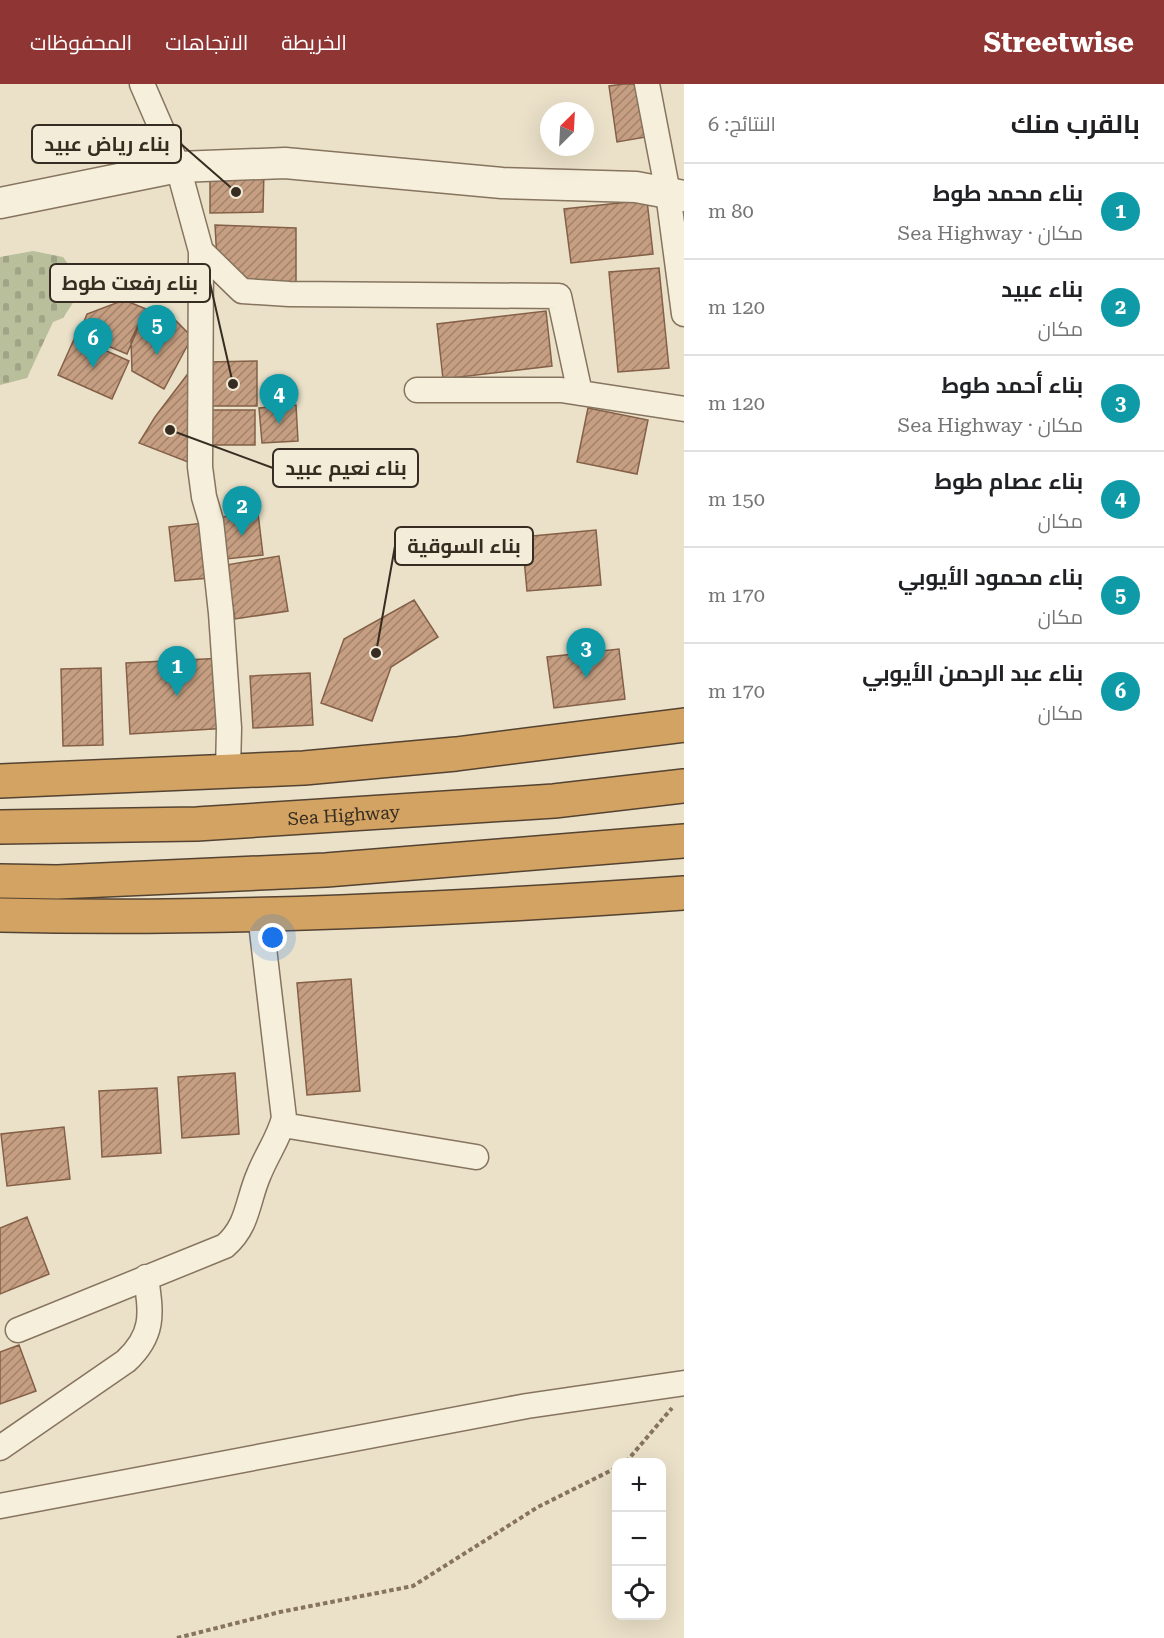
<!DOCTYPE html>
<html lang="ar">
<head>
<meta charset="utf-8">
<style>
  body { margin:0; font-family:"Roboto Serif",Cairo,serif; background:#f6f6f6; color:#202124; direction:rtl }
  .controls { position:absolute; right:18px; bottom:18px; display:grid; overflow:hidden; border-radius:12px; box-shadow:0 6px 24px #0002 }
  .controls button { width:54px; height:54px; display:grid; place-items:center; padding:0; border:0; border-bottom:2px solid #e0e0e0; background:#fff; color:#202124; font:30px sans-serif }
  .compass { position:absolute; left:540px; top:18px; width:54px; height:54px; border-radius:50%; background:#fff; box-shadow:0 6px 24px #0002; rotate:24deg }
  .you { position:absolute; left:273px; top:854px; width:21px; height:21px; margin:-15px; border:4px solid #fff; border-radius:50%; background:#1a73e8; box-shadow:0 0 0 9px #1a73e833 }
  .badge { display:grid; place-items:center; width:39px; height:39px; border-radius:50%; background:#8f3534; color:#fff; font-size:20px; font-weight:700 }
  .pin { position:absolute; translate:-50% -50px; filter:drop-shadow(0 2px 3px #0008) }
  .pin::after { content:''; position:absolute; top:32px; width:21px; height:18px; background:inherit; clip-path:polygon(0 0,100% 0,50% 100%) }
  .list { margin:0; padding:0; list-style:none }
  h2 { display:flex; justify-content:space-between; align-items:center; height:78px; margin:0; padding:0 24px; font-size:26px }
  h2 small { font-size:20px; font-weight:400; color:#757577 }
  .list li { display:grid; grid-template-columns:39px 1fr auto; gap:18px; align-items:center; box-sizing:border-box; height:96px; padding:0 24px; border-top:2px solid #e0e0e0 }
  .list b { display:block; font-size:22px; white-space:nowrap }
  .list p { margin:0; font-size:20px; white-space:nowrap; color:#757577 }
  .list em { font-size:20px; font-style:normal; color:#757577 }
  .icon { flex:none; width:33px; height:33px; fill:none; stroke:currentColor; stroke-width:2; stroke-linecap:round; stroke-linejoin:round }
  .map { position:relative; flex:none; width:684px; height:1554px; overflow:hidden; direction:ltr }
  header { display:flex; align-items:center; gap:36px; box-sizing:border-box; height:84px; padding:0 30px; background:#8f3534; color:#fff }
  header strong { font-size:28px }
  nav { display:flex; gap:33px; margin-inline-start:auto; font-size:21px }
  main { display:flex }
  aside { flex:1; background:#fff }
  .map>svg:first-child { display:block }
  .cemetery { fill:url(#cemetery-stones) }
  .building { fill:url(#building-hatch); stroke:#836047; stroke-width:1.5 }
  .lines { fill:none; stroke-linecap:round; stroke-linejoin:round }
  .minor-casing { stroke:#86745f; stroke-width:27 }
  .tertiary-casing { stroke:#86745f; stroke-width:33 }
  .motorway-casing { stroke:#544332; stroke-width:36 }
  .path { stroke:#86745f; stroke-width:4; stroke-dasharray:4.5 3; stroke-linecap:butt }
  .minor { stroke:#f6efdb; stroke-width:24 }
  .tertiary { stroke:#f6efdb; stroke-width:30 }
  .motorway { stroke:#d2a362; stroke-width:33 }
  .labels { text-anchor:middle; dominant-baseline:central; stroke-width:4.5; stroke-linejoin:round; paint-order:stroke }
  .street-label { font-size:18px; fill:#372c21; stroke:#f3ecd8 }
  .leader { fill:none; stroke:#372c21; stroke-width:2 }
  .callout-dot { fill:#372c21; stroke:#f3ecd8; stroke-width:2 }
  .callout { fill:#f3ecd8; stroke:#372c21; stroke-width:2 }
  .callout-label { font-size:20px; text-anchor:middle; font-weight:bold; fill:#372c21 }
</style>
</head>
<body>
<header>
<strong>Streetwise</strong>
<nav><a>الخريطة</a><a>الاتجاهات</a><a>المحفوظات</a></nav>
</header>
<main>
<aside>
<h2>بالقرب منك<small>النتائج: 6</small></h2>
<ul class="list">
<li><span class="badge" style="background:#0f9aa8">1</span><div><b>بناء محمد طوط</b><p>مكان · Sea Highway</p></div><em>80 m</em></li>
<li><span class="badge" style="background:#0f9aa8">2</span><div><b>بناء عبيد</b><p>مكان</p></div><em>120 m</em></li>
<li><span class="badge" style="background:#0f9aa8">3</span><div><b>بناء أحمد طوط</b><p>مكان · Sea Highway</p></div><em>120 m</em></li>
<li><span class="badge" style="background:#0f9aa8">4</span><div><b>بناء عصام طوط</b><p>مكان</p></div><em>150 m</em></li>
<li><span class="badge" style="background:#0f9aa8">5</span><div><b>بناء محمود الأيوبي</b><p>مكان</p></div><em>170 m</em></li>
<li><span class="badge" style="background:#0f9aa8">6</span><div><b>بناء عبد الرحمن الأيوبي</b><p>مكان</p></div><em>170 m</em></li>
</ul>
</aside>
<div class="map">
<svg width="684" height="1554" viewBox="0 0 684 1554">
  <defs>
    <pattern id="cemetery-stones" width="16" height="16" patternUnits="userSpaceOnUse" patternTransform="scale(1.5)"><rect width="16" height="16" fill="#b9be9b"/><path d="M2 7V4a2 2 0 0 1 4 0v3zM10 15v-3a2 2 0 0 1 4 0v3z" fill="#a0a385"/></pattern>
    <pattern id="building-hatch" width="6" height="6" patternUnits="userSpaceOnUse" patternTransform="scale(1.5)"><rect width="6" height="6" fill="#c69f82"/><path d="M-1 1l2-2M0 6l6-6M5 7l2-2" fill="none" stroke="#a2826a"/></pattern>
  </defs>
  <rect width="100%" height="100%" fill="#ebe1c9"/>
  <path class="cemetery" d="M33 167 63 173 74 188 78 211 63 234 53 238 27 294 0 301V173Z"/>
  <path class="building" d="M624 0H643L652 52 617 58 609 2Z
    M264 86 263 128 210 129V89Z
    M647 116 653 170 571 179 564 125Z
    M215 141 296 144V206L245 203 217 177Z
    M659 184 669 284 618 288 609 188Z
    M124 216 146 225 127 270 79 250 87 230Z
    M146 225 174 235 192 253 164 305 132 287 131 256Z
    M546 227 552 282 443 295 437 240Z
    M75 253 129 277 112 315 58 291Z
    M257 277V322H209L208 278Z
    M187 291 193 293V380L139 359 155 333Z
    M296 321 298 357 262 359 259 324Z
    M588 324 648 336 637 390 577 378Z
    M208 326H255V361H208Z
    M258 429 263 471 226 475 221 433Z
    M204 439 210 494 175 497 169 443Z
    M596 446 601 501 527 507 522 453Z
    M279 472 288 527 235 535 226 481Z
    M414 516 438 553 391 583 372 637 321 619 344 555Z
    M619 565 625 615 554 624 547 573Z
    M224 574 229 644 130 650 126 579Z
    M101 584 103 661 63 662 61 585Z
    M310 589 313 641 253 644 250 592Z
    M351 895 360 1007 307 1011 297 899Z
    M235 989 239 1050 182 1054 178 993Z
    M157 1004 161 1069 102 1073 99 1007Z
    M64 1043 70 1095 7 1102 1 1050Z
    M27 1133 49 1190 0 1210V1144Z
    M19 1261 36 1307 0 1320V1268Z"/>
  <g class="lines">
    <g class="minor-casing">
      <path id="minor" d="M142 0 178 83 201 167 200 383 204 413 211 437 221 529 229 644 228 687
        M647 0 668 109 684 230
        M201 167 242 207 289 210 559 212 580 309
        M417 306H561L684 325
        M283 1041 476 1073
        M18 1246 225 1162C249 1141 247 1117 259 1090 267 1070 279 1054 284 1034L260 830
        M0 1364 126 1277C155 1250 151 1229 146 1193
        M0 1422 527 1322 684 1299"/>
    </g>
    <g class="tertiary-casing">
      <path id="tertiary" d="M0 119 178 83 285 79 502 99 636 103 684 112"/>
    </g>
    <g class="motorway-casing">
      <g id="motorway">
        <path d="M0 697 304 684 456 670 684 641"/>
        <path id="s1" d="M0 743 197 740 554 717 684 702"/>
        <path d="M0 797 57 798 326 786 684 757"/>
        <path d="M0 831C228 836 456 825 684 809"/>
      </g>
    </g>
    <path class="path" d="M626 1378 672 1324
      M177 1554 280 1528 413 1502 538 1423 616 1384"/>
    <use href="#minor" class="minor"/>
    <use href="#tertiary" class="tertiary"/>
    <use href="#motorway" class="motorway"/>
  </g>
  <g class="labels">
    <g class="street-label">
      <text stroke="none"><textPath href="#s1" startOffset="344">Sea Highway</textPath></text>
    </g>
  </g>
  <path class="leader" d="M236 108L181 60M233 300L210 199M170 346L273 384M376 569L395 462"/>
  <g class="callout-dot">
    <circle cx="236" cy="108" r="6"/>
    <circle cx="233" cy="300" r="6"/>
    <circle cx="170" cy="346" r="6"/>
    <circle cx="376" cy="569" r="6"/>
  </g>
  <g class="callout">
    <rect x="32" y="41" width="149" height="38" rx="6"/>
    <rect x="50" y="180" width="160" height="38" rx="6"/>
    <rect x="273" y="365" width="145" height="38" rx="6"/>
    <rect x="395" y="443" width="138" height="38" rx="6"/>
  </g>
  <g class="callout-label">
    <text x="107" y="67">بناء رياض عبيد</text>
    <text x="130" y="206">بناء رفعت طوط</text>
    <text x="346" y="391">بناء نعيم عبيد</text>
    <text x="464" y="469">بناء السوقية</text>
  </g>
</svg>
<div class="controls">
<button>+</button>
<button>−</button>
<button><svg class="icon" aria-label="locate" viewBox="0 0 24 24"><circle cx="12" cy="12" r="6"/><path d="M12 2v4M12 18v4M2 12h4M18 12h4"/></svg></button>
</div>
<svg class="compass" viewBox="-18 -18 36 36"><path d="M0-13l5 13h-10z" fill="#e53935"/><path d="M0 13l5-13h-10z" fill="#757577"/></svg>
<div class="you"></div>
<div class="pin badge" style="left:177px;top:612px;background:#0f9aa8">1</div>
<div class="pin badge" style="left:242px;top:452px;background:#0f9aa8">2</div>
<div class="pin badge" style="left:586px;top:594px;background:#0f9aa8">3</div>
<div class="pin badge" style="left:279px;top:340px;background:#0f9aa8">4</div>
<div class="pin badge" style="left:157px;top:271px;background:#0f9aa8">5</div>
<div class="pin badge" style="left:93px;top:284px;background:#0f9aa8">6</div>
</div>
</main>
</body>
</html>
